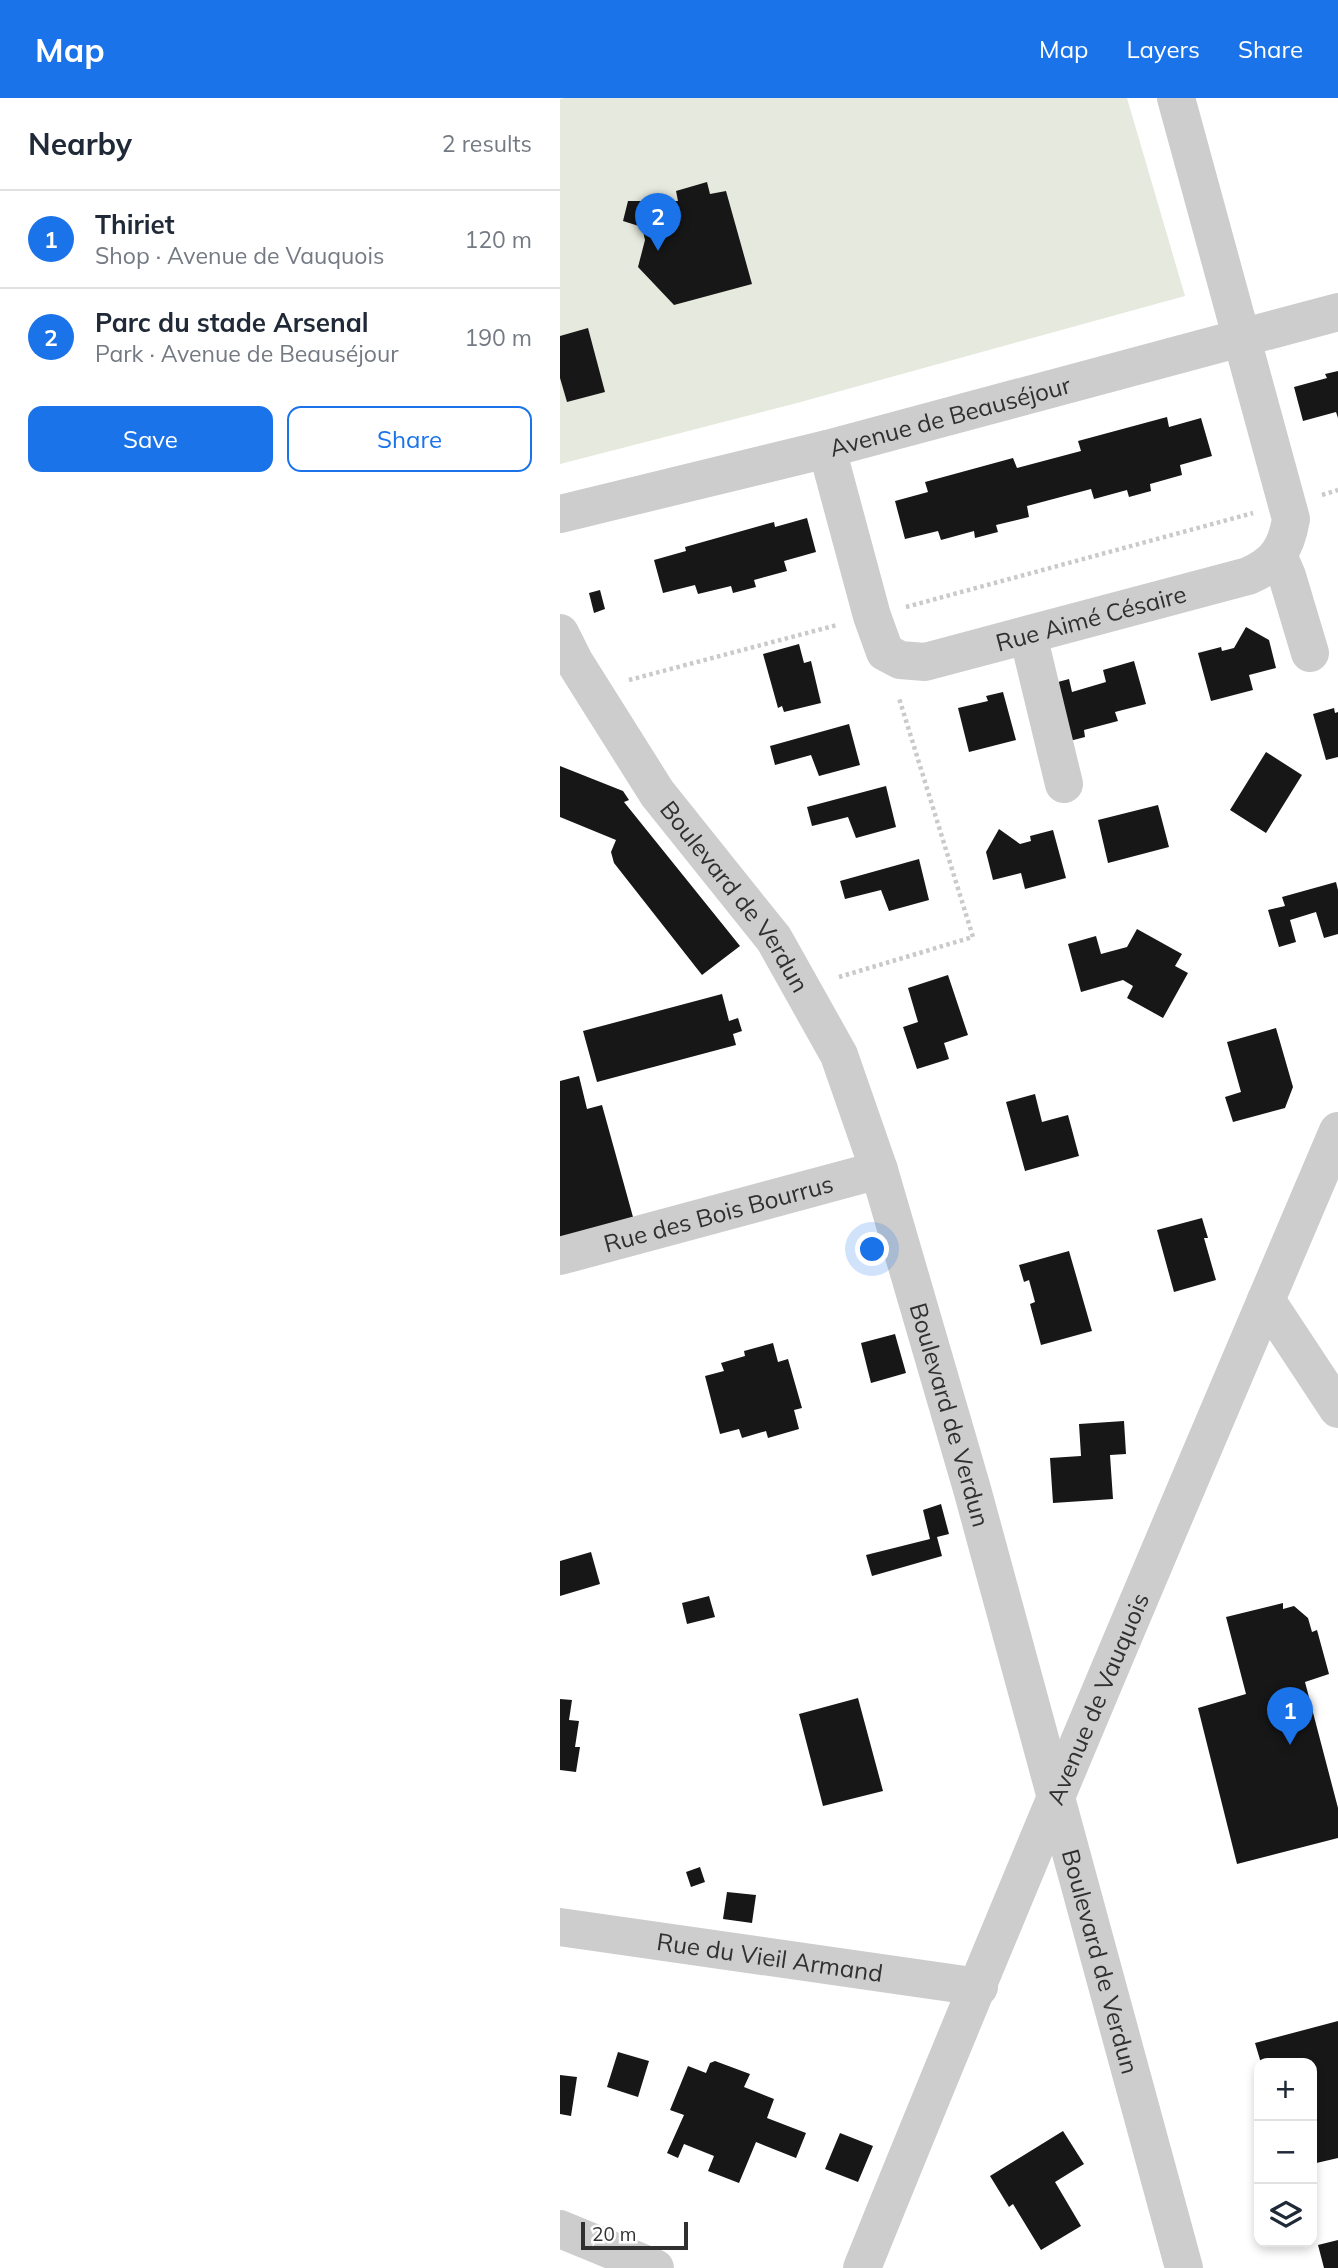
<!DOCTYPE html>
<html lang="en">
<head>
<meta charset="utf-8">
<style>
  body { margin:0; font-family:Mulish,sans-serif; background:#f2f2f3; color:#1f2937 }
  .controls { position:absolute; right:21px; bottom:21px; display:grid; overflow:hidden; border-radius:14px; box-shadow:0 4px 10px #0003 }
  .controls button { width:63px; height:63px; display:grid; place-items:center; padding:0; border:0; border-bottom:2px solid #e0e1e3; background:#fff; color:#1f2937; font:35px sans-serif }
  .scale { position:absolute; left:21px; bottom:18px; width:107px; box-sizing:border-box; padding-left:7px; border:4px solid #303030; border-top:0; font-size:19px; line-height:24px; white-space:nowrap; color:#303030; -webkit-text-stroke:5px #fff; paint-order:stroke }
  .you { position:absolute; left:313px; top:1152px; width:24px; height:24px; margin:-18px; border:5px solid #fff; border-radius:50%; background:#1a73e8; box-shadow:0 0 0 10px #1a73e833 }
  .badge { display:grid; place-items:center; width:46px; height:46px; border-radius:50%; background:#1a73e8; color:#fff; font-size:23px; font-weight:700 }
  .pin { position:absolute; translate:-50% -58px; filter:drop-shadow(0 2px 4px #0008) }
  .pin::after { content:''; position:absolute; top:37px; width:24px; height:21px; background:inherit; clip-path:polygon(0 0,100% 0,50% 100%) }
  .list { margin:0; padding:0; list-style:none }
  h2 { display:flex; justify-content:space-between; align-items:center; height:91px; margin:0; padding:0 28px; font-size:30px }
  h2 small { font-size:23px; font-weight:400; color:#747a83 }
  .list li { display:grid; grid-template-columns:46px 1fr auto; gap:21px; align-items:center; box-sizing:border-box; height:98px; padding:0 28px; border-top:2px solid #e0e1e3 }
  .list b { display:block; font-size:26px; white-space:nowrap }
  .list p { margin:0; font-size:23px; white-space:nowrap; color:#747a83 }
  .list em { font-size:23px; font-style:normal; color:#747a83 }
  .actions { display:flex; gap:14px; padding:21px 28px }
  .actions a { flex:1; padding:16px 0; border:2px solid #1a73e8; border-radius:14px; text-align:center; font-size:24px; color:#1a73e8 }
  .actions .main { background:#1a73e8; color:#fff }
  .icon { flex:none; width:38px; height:38px; fill:none; stroke:currentColor; stroke-width:2; stroke-linecap:round; stroke-linejoin:round }
  .map { position:relative; flex:none; width:778px; height:2170px; overflow:hidden }
  header { display:flex; align-items:center; gap:42px; box-sizing:border-box; height:98px; padding:0 35px; background:#1a73e8; color:#fff }
  header strong { font-size:33px }
  nav { display:flex; gap:38px; margin-inline-start:auto; font-size:24px }
  main { display:flex }
  aside { flex:1; background:#fff }
  .map>svg:first-child { display:block }
  .green { fill:#e6e9dd }
  .building { fill:#171717 }
  .lines { fill:none; stroke-linecap:round; stroke-linejoin:round }
  .path { stroke:#cacaca; stroke-width:4.5; stroke-dasharray:3.5 3.5; stroke-linecap:butt }
  .minor { stroke:#cdcdcd; stroke-width:38 }
  .labels { text-anchor:middle; dominant-baseline:central; stroke-width:7; stroke-linejoin:round; paint-order:stroke }
  .street-label { font-size:24px; fill:#303030; stroke:#fff }
</style>
</head>
<body>
<header>
<strong>Map</strong>
<nav><a>Map</a><a>Layers</a><a>Share</a></nav>
</header>
<main>
<aside>
<h2>Nearby<small>2 results</small></h2>
<ul class="list">
<li><span class="badge">1</span><div><b>Thiriet</b><p>Shop · Avenue de Vauquois</p></div><em>120 m</em></li>
<li><span class="badge">2</span><div><b>Parc du stade Arsenal</b><p>Park · Avenue de Beauséjour</p></div><em>190 m</em></li>
</ul>
<div class="actions"><a class="main">Save</a><a>Share</a></div>
</aside>
<div class="map">
<svg width="778" height="2170" viewBox="0 0 778 2170">
  <rect width="100%" height="100%" fill="#fff"/>
  <path class="green" d="M5 0H567L625 198 237 305 0 366V1Z"/>
  <path class="building" d="M147 84 150 96 166 93 192 186 114 207 78 169 85 142 82 129 63 123 68 103H118L116 93Z
    M28 230 45 294 7 304 0 280V238Z
    M778 273V320L776 314 743 323 734 289 767 280 765 276Z
    M607 319 609 329 641 320 652 358 620 367 622 377 590 386 591 393 569 399 567 392 534 401 531 391 467 408 469 419 436 427 438 434 415 440 414 433 381 442 378 433 345 441 335 403 368 394 365 384 453 360 457 370 521 353 518 343Z
    M247 420 256 454 224 463 227 473 194 482 196 489 173 495 171 488 138 496 135 487 103 495 94 462 126 453 125 449 214 424 215 429Z
    M40 492 45 511 34 515 29 495Z
    M686 529 709 542 716 570 689 577 693 592 651 603 638 555 661 549 662 553 674 550Z
    M239 546 244 565 251 563 261 605 224 614 222 608 218 610 203 556Z
    M574 563 586 606 555 614 558 623 524 632 525 639 502 645 487 587 509 581 512 594 546 584 543 572Z
    M443 594 456 642 409 654 398 610 428 603 426 598Z
    M774 610 775 615 778 614V659L766 662 753 616Z
    M289 626 300 667 259 678 251 657 215 667 210 648Z
    M706 654 742 677 706 735 670 712Z
    M0 668 63 693 69 702 64 704 180 848 142 877 54 765 51 754 56 742 0 719Z
    M326 688 336 729 296 740 288 719 252 728 247 709Z
    M598 707 609 749 548 765 538 722Z
    M439 731 460 746 471 743 470 738 493 732 506 780 465 791 461 775 433 782 426 754Z
    M359 761 369 802 329 813 321 792 285 801 280 783Z
    M776 784 778 792V836L764 840 756 814 730 822 736 844 719 849 708 812 725 808 722 799Z
    M577 831 622 856 615 868 628 875 603 920 567 900 573 888 563 882 521 894 508 846 536 838 541 856 567 849Z
    M388 877 408 937 384 945 389 961 357 971 343 929 358 924 348 890Z
    M162 896 169 923 178 920 182 933 173 936 176 947 37 984 23 933Z
    M716 930 733 989 725 1010 673 1024 665 999 681 994 667 944Z
    M19 978 27 1011 42 1007 73 1119 0 1140V983Z
    M475 996 482 1024 508 1017 519 1058 465 1073 446 1004Z
    M642 1120 648 1140H644L656 1182 614 1194 597 1132Z
    M509 1153 532 1233 481 1247 470 1206 475 1204 469 1182 464 1184 459 1167Z
    M335 1236 346 1275 311 1285 301 1245Z
    M213 1245 218 1264 228 1261 242 1310 234 1312 239 1331 208 1340 206 1333 182 1340 179 1331 160 1336 145 1278 164 1273 161 1265 185 1258 184 1253Z
    M564 1323 566 1356 550 1357 553 1401 493 1405 490 1360 521 1358 519 1326Z
    M381 1406 389 1436 377 1439 382 1458 312 1478 306 1457 370 1441 363 1412Z
    M31 1454 40 1486 0 1498V1463Z
    M149 1498 155 1519 127 1526 122 1505Z
    M723 1505V1511L734 1508 748 1520 752 1534 757 1532 769 1576 745 1584 778 1710V1740L677 1766 638 1610 686 1596 666 1519Z
    M298 1600 323 1693 263 1708 239 1616Z
    M0 1601 12 1602 9 1622 19 1623 15 1649H20L16 1674 0 1672Z
    M140 1769 145 1784 131 1789 126 1774Z
    M167 1794 196 1797 192 1825 163 1821Z
    M778 1923V2060L752 2066V1965H701L695 1945Z
    M58 1954 89 1963 78 1999 47 1989Z
    M155 1963 190 1976 184 1989 214 2001 207 2020 246 2035 236 2060 196 2044 179 2085 148 2073 154 2058 124 2046 118 2060 107 2055 124 2017 110 2012 128 1968 146 1975 150 1965Z
    M0 1977 17 1979 11 2018 0 2016Z
    M503 2033 524 2066 495 2084 521 2128 481 2152 453 2106 449 2109 430 2078Z
    M280 2035 313 2048 298 2084 265 2071Z
    M778 2142V2170H764L758 2147Z"/>
  <g class="lines">
    <path class="path" d="M762 397 778 392
      M346 509 693 415
      M69 582 277 527
      M279 879 413 839 339 600"/>
    <g class="minor">
      <path id="s1" d="M267 351 312 518 325 554 340 562 365 564 688 478C716 466 726 451 731 421L616 0"/>
      <path id="s2" d="M0 416 267 351 778 214"/>
      <path d="M718 457 727 478 750 555"/>
      <path id="s3" d="M0 535 14 563 97 695 214 841 279 957 319 1072 412 1391 624 2170"/>
      <path d="M468 537 504 686"/>
      <path id="s4" d="M0 1158 319 1072"/>
      <path d="M706 1202 778 1311"/>
      <path id="s5" d="M0 1829 419 1889"/>
      <path d="M0 2131 95 2170"/>
      <path id="s6" d="M302 2170C456 1789 617 1411 778 1033"/>
    </g>
  </g>
  <g class="labels">
    <g class="street-label">
      <text stroke="none"><textPath href="#s2" startOffset="402">Avenue de Beauséjour</textPath></text>
      <text stroke="none"><textPath href="#s1" startOffset="425">Rue Aimé Césaire</textPath></text>
      <text stroke="none"><textPath href="#s3" startOffset="317">Boulevard de Verdun</textPath></text>
      <text stroke="none"><textPath href="#s4" startOffset="164">Rue des Bois Bourrus</textPath></text>
      <text stroke="none"><textPath href="#s3" startOffset="884">Boulevard de Verdun</textPath></text>
      <text stroke="none"><textPath href="#s6" startOffset="616">Avenue de Vauquois</textPath></text>
      <text stroke="none"><textPath href="#s5" startOffset="212">Rue du Vieil Armand</textPath></text>
      <text stroke="none"><textPath href="#s3" startOffset="1451">Boulevard de Verdun</textPath></text>
    </g>
  </g>
</svg>
<div class="controls">
<button>+</button>
<button>−</button>
<button><svg class="icon" aria-label="layers" viewBox="0 0 24 24"><path d="M12 4l9 5-9 5-9-5zM3 14l9 5 9-5"/></svg></button>
</div>
<div class="scale">20 m</div>
<div class="you"></div>
<div class="pin badge" style="left:730px;top:1647px">1</div>
<div class="pin badge" style="left:98px;top:153px">2</div>
</div>
</main>
</body>
</html>
